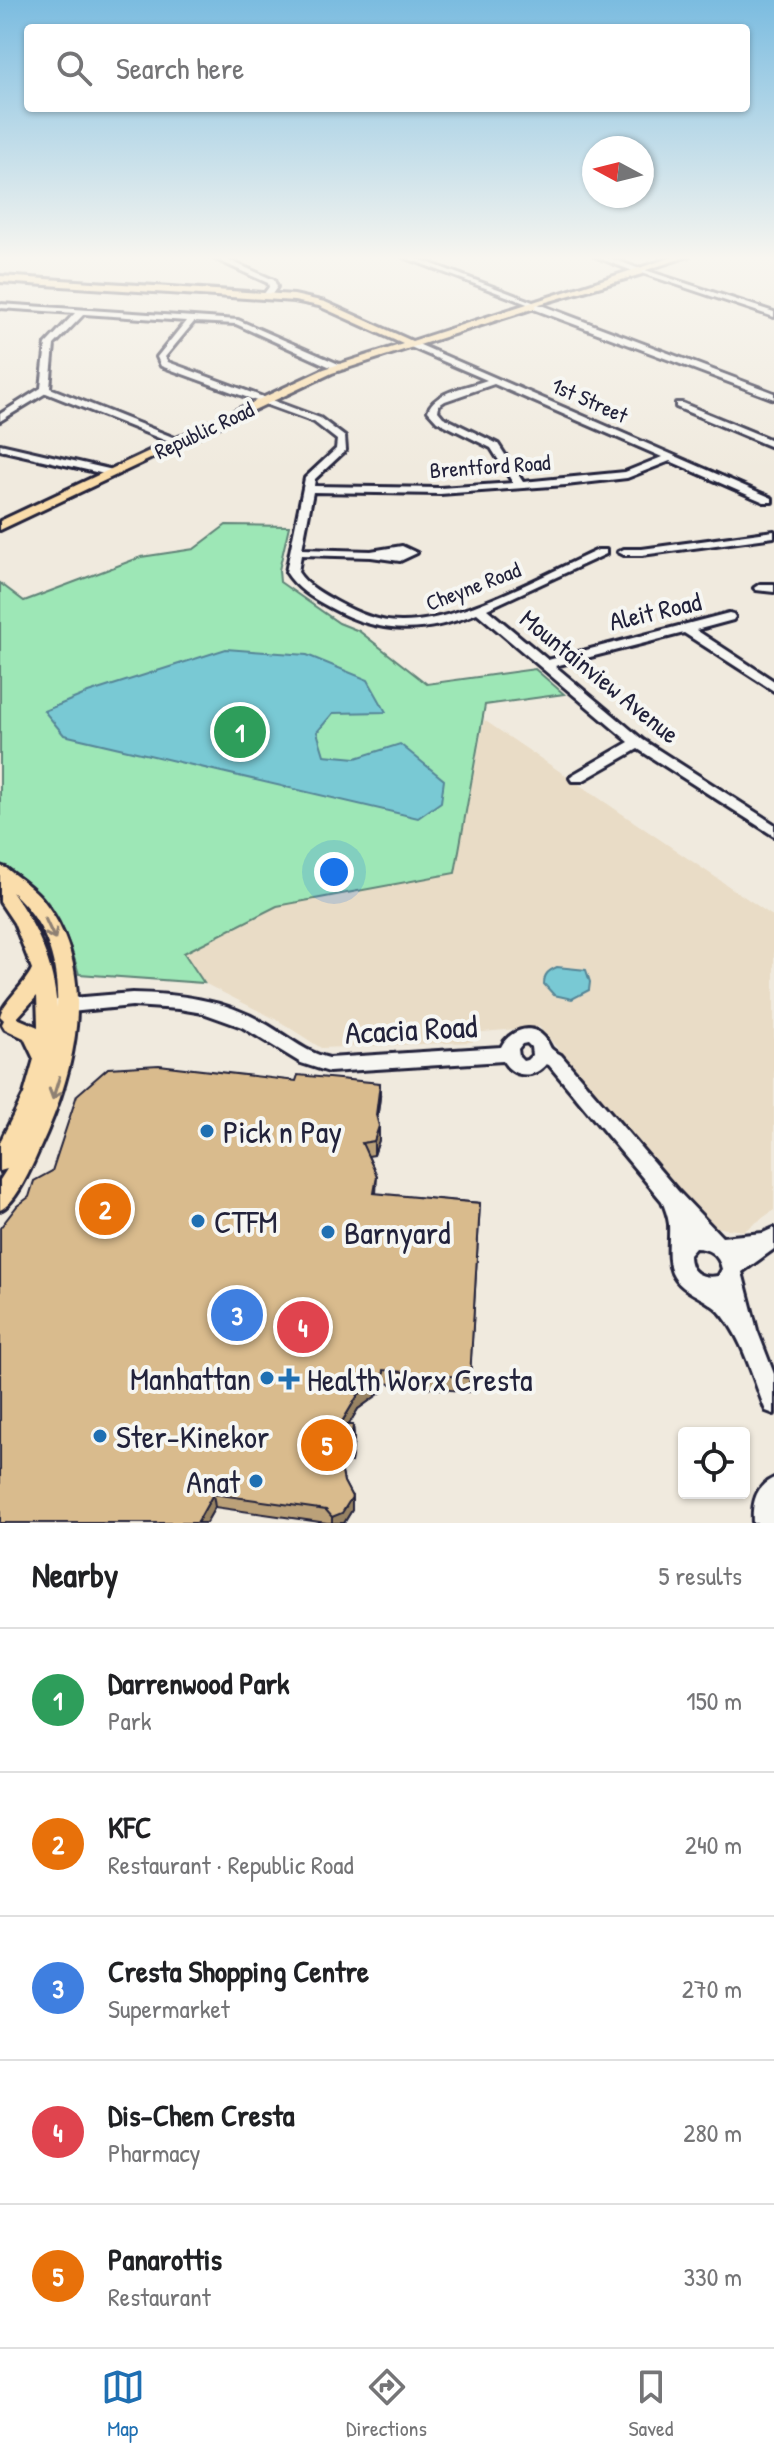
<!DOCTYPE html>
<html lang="en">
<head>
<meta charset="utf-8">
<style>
  body { margin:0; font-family:"Patrick Hand",sans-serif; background:#f6f6f6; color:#202124 }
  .controls { position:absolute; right:24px; bottom:24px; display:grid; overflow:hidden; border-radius:8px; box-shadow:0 2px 6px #0004 }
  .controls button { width:72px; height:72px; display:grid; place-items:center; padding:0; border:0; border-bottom:2px solid #e0e0e0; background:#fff; color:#202124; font:40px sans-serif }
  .compass { position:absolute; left:582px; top:136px; width:72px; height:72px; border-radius:50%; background:#fff; box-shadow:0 2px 6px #0004; rotate:277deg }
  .you { position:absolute; left:334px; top:872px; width:28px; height:28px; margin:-20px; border:6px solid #fff; border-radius:50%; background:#1a73e8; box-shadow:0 0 0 12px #1a73e833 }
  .badge { display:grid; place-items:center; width:52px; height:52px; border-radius:50%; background:#1f6fb2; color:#fff; font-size:26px; font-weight:700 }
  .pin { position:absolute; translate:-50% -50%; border:4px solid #fff; box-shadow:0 2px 8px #0006 }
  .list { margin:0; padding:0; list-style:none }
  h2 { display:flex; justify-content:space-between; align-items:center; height:104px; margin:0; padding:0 32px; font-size:34px }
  h2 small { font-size:26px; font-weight:400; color:#757577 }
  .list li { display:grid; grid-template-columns:52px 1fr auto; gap:24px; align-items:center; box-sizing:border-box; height:144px; padding:0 32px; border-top:2px solid #e0e0e0 }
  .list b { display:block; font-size:30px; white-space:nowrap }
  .list p { margin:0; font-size:26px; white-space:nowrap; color:#757577 }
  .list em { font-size:26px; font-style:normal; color:#757577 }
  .icon { flex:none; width:44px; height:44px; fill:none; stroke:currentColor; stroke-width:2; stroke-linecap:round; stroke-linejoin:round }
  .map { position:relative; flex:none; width:774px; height:1523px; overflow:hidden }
  .search { position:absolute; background:#fff; box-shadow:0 2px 6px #0004; left:24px; right:24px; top:24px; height:88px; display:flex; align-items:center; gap:20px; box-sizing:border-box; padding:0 28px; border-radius:8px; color:#757577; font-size:30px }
  .sheet { height:824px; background:#fff }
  nav { display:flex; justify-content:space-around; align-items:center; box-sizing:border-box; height:112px; border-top:2px solid #e0e0e0; background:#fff; font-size:22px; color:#757577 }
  nav a { display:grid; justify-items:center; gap:4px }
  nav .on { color:#1f6fb2 }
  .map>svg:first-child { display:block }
  .built { fill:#e9dcc6 }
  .green { fill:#9de7b6; stroke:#608478; stroke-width:2 }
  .water { fill:#79c9d4; stroke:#568697; stroke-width:2 }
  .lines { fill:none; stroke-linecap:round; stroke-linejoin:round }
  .minor-casing { stroke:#22223b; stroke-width:6 }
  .major-casing { stroke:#22223b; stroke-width:6 }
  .minor { fill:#f6f6f2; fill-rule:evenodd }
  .major { fill:#faddab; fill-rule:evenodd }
  .wall { fill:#bba179; stroke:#22223b; stroke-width:2 }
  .shaded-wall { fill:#988363; stroke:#22223b; stroke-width:2 }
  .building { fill:#d9bb8d; stroke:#22223b; stroke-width:2 }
  .oneway { stroke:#8e8073 }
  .poi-dot { fill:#1f6fb2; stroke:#f6f6f2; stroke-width:3 }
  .labels { text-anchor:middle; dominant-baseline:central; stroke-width:8; stroke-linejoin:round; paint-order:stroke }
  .far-street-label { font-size:22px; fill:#22223b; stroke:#f6f6f2 }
  .street-label { font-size:26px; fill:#22223b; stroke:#f6f6f2 }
  .near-street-label { font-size:32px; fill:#22223b; stroke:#f6f6f2 }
  .near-poi-label { font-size:32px; fill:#22223b; stroke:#f6f6f2; text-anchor:start }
</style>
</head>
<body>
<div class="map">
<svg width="774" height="1523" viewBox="0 0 774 1523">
  <rect width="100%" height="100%" fill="#f0eade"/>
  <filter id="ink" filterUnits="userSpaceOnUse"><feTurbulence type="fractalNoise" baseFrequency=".0125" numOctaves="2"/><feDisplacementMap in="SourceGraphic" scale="16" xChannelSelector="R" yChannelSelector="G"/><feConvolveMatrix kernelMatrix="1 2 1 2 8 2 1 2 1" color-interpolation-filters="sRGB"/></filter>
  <g filter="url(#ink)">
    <path class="built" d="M484 720 774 917V1210L744 1231 712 1227 539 1027 472 1033 473 1042 321 1048 279 1021 204 983 184 953 277 906 455 873Z"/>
    <path class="green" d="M226 525 289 526 279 570 280 582 339 623 359 631 427 684 535 669 564 694 485 705 455 873 277 906 184 953 204 983 79 974C64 921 50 891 0 864V583L24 601 141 557 194 549Z"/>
    <path class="water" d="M226 649 307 655 368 680 386 712 333 713 317 732 324 755 356 758 400 744 444 780 441 802 418 818 64 735 44 711 88 693Z
      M557 967 586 970 590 982 589 990 572 999 554 995 544 984C544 974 548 971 557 967Z"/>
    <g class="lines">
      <g class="minor-casing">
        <path id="minor" d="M209 256H219L274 280 277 287 270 297H264L263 295 269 287 268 283Z
          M401 256H411L774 393V399L531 308 530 305Z
          M594 256H605L640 269 633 271Z
          M642 269 774 312V317L642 273Z
          M0 304 238 320 341 365V369H335L236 324 194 322 165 357 168 362 320 418 345 437 346 450 315 479 314 486 440 488 513 483 491 448 437 421 428 411C434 391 469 387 487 380L408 346 407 344 411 341 772 498V502H764L670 461 627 478 566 485 440 494 313 492 302 549 371 551 402 546 417 553 400 561 371 557 301 555 298 572C307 586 323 594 337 602 357 613 378 622 401 622 459 623 545 574 598 550H606V554L487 609 548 660 729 613 733 614 735 617 733 620 696 630 774 681V691L684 633 555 666 643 740 774 824V836L638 749 582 781H572L570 778 572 775 629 742 477 613C423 635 380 635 329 607 312 598 296 588 286 572L305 478 336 449 337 440 314 422 161 366 157 357 186 321 84 314 54 345 50 388 180 440V444H174L46 393 0 421V414L41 388 46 344 75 313 0 308ZM494 384 662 457 625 472 523 482 498 444 443 417 438 411 439 405 445 401Z
          M676 403H682L774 441V448L676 407Z
          M0 444 113 470 118 473 113 476 0 450Z
          M774 531V537L642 555H624L618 552 624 549H642Z
          M760 584H774V592L756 590 754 588Z
          M132 993C177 994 224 999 264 1023 286 1035 304 1052 329 1058L501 1047C508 1032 530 1021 544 1037 553 1048 546 1047 561 1055L678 1191 722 1237 763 1233 774 1228V1249L742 1272 757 1330 774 1374V1414L766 1411C752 1377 744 1339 719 1311 704 1296 681 1293 672 1273 666 1258 670 1241 669 1224 668 1216 665 1208 662 1201L549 1065 546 1064C534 1079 513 1078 503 1061L329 1072 301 1063 242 1027 203 1013 179 1009 132 1006 60 1013 54 1011 51 1006 54 1001 60 999ZM527 1043 531 1047 532 1055 527 1060 523 1061 519 1057 518 1049 522 1044ZM695 1248C709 1248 719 1255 722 1269L718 1276C702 1279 689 1273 689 1255Z
          M774 1478V1523H753C752 1504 755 1486 774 1478Z"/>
      </g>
      <g class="major-casing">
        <path id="major" d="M676 256H689L643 271 642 274 536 305 535 308 332 373 0 530V521L324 369 403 344 319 306 294 301 0 282V276L294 295 325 302 412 341Z
          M0 866 6 868C18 878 34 888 43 900 101 974 75 1073 39 1150 32 1166 16 1204 0 1210V1180L7 1169 0 1171V1142L24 1094 34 1059 24 1038 5 1029 2 1024 4 1020 0 1016C4 1001 24 986 32 969L14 923 0 902ZM12 892C47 923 59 963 57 1008 54 965 38 928 12 892ZM37 996 38 1024V1027L17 1018Z"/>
      </g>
      <use href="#minor" class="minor"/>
      <use href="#major" class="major"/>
    </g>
    <path class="wall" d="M380 1097 377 1119 379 1126V1140L374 1155 368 1156 377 1176 376 1194 480 1203 469 1392 384 1383 383 1391 358 1409 348 1425H353L354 1438 351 1462 339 1459 344 1482 352 1497V1510L344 1523H327L215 1507 206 1523H0Z"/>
    <path class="shaded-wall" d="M380 1083V1097L376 1128V1115Z
      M379 1126V1140L374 1155V1141Z
      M384 1370 383 1391 358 1409 341 1438 340 1425 358 1395Z
      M353 1425 354 1438 351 1462 350 1449Z
      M213 1494 215 1507 206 1523H197Z
      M352 1497V1510L344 1523H332V1517Z"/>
    <path class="building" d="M159 1065 296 1081 298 1075 380 1083 376 1115 379 1126 374 1141 362 1143 377 1176 374 1193 480 1203 470 1378 384 1370 383 1378 358 1395 340 1425H353L350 1449 336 1445 344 1482 352 1497 342 1513 332 1517 326 1510 213 1494 197 1523H0V1228L17 1206 29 1197 34 1181 52 1171 77 1095 108 1068Z"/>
    <defs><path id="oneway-shaft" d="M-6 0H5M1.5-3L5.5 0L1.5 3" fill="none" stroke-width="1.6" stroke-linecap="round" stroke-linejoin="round" transform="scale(2)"/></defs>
    <g class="oneway">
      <use href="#oneway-shaft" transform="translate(50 929) rotate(65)"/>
      <use href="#oneway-shaft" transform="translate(56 1088) rotate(107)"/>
    </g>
  </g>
  <linearGradient id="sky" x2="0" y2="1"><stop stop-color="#7bbce0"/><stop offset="0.55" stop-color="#f8f6f0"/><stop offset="1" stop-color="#f8f6f0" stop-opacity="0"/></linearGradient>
  <rect width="774" height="469" fill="url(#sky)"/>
  <g class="poi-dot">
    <circle cx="207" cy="1131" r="8"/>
    <circle cx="198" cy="1221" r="8"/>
    <circle cx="328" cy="1232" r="8"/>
    <circle cx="267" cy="1378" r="8"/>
    <path d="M285 1367h8v8h8v8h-8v8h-8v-8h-8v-8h8z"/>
    <circle cx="100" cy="1436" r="8"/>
    <circle cx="256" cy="1481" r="8"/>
  </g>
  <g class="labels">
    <g class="far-street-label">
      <text transform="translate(590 400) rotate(24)">1st Street</text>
      <text transform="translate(204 430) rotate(-25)">Republic Road</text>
      <text transform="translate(490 466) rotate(-4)">Brentford Road</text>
      <text transform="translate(473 586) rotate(-21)">Cheyne Road</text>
    </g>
    <g class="street-label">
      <text transform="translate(655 611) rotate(-13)">Aleit Road</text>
      <text transform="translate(600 676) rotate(39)">Mountainview Avenue</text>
    </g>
    <g class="near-street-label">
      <text transform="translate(411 1029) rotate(-3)">Acacia Road</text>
    </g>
    <g class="near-poi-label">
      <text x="223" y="1131">Pick n Pay</text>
      <text x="214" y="1221">CTFM</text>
      <text x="344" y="1232">Barnyard</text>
      <text x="251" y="1378" text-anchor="end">Manhattan</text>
      <text x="307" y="1379">Health Worx Cresta</text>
      <text x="116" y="1436">Ster-Kinekor</text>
      <text x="240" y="1481" text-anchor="end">Anat</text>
    </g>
  </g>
</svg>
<div class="controls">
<button><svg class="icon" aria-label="locate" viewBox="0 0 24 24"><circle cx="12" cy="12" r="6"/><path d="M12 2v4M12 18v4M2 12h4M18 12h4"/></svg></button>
</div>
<svg class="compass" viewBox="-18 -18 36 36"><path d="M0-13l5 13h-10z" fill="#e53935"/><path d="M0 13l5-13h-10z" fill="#757577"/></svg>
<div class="you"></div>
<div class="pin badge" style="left:240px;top:732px;background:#2e9e5b">1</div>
<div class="pin badge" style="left:105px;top:1209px;background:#e8710a">2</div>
<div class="pin badge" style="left:237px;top:1315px;background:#3f7fe0">3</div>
<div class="pin badge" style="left:303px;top:1327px;background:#e0444e">4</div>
<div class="pin badge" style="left:327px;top:1445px;background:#e8710a">5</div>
<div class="search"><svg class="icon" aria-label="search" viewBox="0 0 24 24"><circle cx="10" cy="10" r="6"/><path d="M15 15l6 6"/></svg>Search here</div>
</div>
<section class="sheet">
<h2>Nearby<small>5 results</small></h2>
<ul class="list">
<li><span class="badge" style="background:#2e9e5b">1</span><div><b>Darrenwood Park</b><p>Park</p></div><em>150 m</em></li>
<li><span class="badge" style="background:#e8710a">2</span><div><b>KFC</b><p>Restaurant · Republic Road</p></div><em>240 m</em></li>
<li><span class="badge" style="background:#3f7fe0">3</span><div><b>Cresta Shopping Centre</b><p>Supermarket</p></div><em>270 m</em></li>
<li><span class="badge" style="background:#e0444e">4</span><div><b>Dis-Chem Cresta</b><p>Pharmacy</p></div><em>280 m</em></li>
<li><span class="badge" style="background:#e8710a">5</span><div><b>Panarottis</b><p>Restaurant</p></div><em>330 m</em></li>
</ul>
</section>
<nav>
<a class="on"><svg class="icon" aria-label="map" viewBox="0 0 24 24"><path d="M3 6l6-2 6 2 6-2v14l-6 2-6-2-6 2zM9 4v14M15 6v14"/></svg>Map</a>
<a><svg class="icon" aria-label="directions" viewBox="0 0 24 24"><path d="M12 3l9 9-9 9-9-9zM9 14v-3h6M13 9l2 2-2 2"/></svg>Directions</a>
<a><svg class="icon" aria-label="saved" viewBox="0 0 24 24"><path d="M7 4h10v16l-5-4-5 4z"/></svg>Saved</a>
</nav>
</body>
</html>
